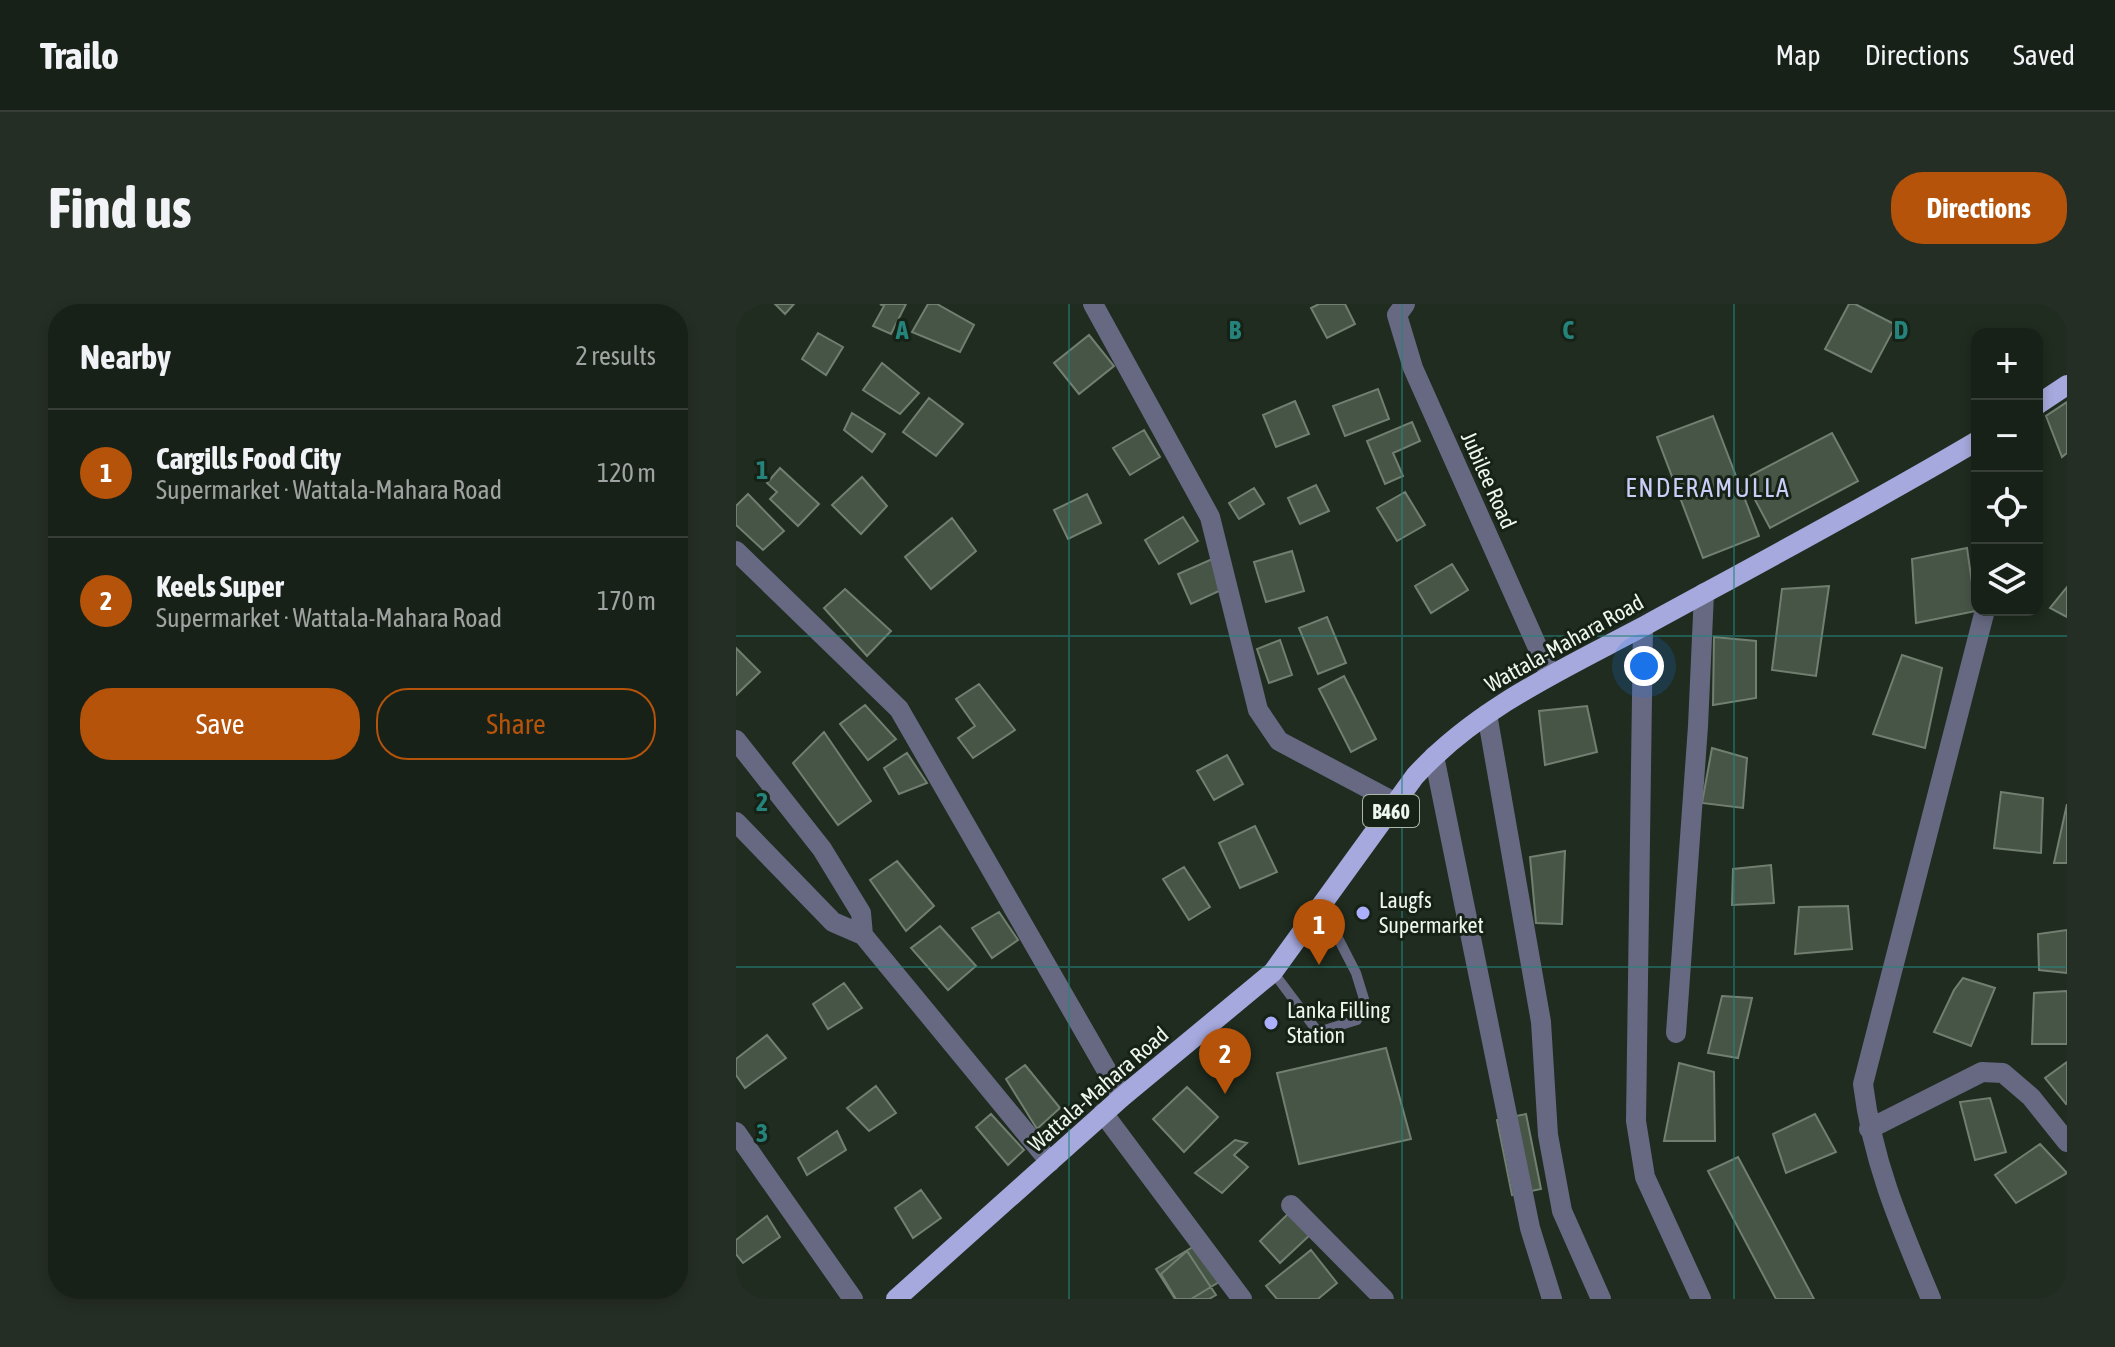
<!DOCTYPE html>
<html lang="en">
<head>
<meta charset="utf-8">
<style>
  body { margin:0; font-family:"Asap Condensed",sans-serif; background:#252e25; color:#f1f3f6 }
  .controls { position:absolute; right:24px; top:24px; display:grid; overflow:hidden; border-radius:16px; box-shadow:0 4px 12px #0003 }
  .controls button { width:72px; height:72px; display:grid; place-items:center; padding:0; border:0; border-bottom:2px solid #363e37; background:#182118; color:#f1f3f6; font:40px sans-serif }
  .you { position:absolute; left:908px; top:362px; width:28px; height:28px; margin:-20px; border:6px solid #fff; border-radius:50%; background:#1a73e8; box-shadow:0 0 0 12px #1a73e833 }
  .badge { display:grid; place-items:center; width:52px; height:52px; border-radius:50%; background:#b45309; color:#fff; font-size:26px; font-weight:700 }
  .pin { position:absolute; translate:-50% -66px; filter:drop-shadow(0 2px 4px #0008) }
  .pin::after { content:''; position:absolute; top:42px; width:28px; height:24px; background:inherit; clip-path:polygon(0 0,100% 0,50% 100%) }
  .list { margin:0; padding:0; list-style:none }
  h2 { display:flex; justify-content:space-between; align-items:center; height:104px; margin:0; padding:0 32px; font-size:34px }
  h2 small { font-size:26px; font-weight:400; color:#9fa3a2 }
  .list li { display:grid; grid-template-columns:52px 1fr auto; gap:24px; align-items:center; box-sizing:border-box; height:128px; padding:0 32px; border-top:2px solid #363e37 }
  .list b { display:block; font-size:30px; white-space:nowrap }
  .list p { margin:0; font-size:26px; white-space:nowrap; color:#9fa3a2 }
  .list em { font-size:26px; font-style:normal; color:#9fa3a2 }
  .actions { display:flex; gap:16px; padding:24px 32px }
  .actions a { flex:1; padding:18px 0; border:2px solid #b45309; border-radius:32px; text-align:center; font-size:28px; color:#b45309 }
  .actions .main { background:#b45309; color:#fff }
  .icon { flex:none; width:44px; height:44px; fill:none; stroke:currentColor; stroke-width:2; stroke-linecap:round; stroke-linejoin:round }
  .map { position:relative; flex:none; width:1331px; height:995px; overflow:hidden; border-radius:32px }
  header { display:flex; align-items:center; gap:48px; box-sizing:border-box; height:112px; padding:0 40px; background:#182118; border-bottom:2px solid #363e37 }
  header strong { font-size:38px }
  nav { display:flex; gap:44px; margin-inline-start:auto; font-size:28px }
  .intro { display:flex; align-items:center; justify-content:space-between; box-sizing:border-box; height:192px; padding:0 48px }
  h1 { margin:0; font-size:56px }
  .button { padding:20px 36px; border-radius:32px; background:#b45309; color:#fff; font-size:28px; font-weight:700 }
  main { display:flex; gap:48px; padding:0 48px }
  aside { flex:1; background:#182118; border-radius:32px; box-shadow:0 4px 12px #0003 }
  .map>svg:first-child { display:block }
  .building { fill:#475547; stroke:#717f70; stroke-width:2 }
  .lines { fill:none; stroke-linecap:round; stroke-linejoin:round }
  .lane { stroke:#676982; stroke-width:10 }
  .street { stroke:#676982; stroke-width:20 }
  .primary { stroke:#a6a9dd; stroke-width:20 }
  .grid { fill:none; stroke:#25837b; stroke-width:2; stroke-opacity:0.55 }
  .poi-dot { fill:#acaffb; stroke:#162216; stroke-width:3 }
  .labels { text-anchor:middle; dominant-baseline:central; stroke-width:6; stroke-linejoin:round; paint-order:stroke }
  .shield { fill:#162216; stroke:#adb6ad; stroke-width:2 }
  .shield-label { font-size:20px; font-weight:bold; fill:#eef6ee }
  .street-label { font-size:22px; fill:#eef6ee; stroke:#162216 }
  .poi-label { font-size:22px; fill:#eef6ee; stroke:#162216; text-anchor:start }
  .quarter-label { font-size:26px; letter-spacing:2px; fill:#cbcef9; stroke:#162216 }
  .grid-label { font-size:26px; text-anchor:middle; font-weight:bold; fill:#25837b; stroke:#162216; stroke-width:6; stroke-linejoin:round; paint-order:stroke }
</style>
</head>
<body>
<header>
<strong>Trailo</strong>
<nav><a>Map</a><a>Directions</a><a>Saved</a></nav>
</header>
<div class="intro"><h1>Find us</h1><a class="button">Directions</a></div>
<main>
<aside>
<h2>Nearby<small>2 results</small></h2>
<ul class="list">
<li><span class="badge">1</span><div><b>Cargills Food City</b><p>Supermarket · Wattala-Mahara Road</p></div><em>120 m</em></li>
<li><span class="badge">2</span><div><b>Keels Super</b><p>Supermarket · Wattala-Mahara Road</p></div><em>170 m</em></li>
</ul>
<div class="actions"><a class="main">Save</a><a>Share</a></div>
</aside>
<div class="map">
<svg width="1331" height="995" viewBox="0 0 1331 995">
  <rect width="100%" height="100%" fill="#202c20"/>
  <path class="building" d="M39 0H58L49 10Z
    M144 0H170L155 30 137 22 148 2Z
    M192 0H201L238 21 224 48 176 28Z
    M583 0H609L619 20 591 34 575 4Z
    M1113 0H1119L1160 21 1135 68 1089 45Z
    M82 29 107 43 90 71 66 55Z
    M353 31 378 62 343 90 318 59Z
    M146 59 183 89 164 110 127 86Z
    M642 85 653 115 609 132 597 102Z
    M193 94 227 120 200 152 167 128Z
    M559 97 573 130 540 143 527 111Z
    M1331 98V149L1326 153 1310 112Z
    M116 109 149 130 136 148 108 126Z
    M977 112 1023 232 967 254 921 133Z
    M676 118 684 137 657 149 667 172 649 180 631 137Z
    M408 126 424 153 394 171 377 144Z
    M1096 129 1122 177 1034 224 1008 175Z
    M44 164 83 200 62 222 34 195 41 188 31 179Z
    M126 173 151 202 125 230 96 201Z
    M580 181 593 207 564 220 552 194Z
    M518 184 528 200 503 215 493 199Z
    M669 188 689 221 661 237 641 204Z
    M12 190 48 227 27 246 0 221V202Z
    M351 190 365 219 332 235 318 206Z
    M447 213 462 237 423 260 409 236Z
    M216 214 240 247 195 285 169 253Z
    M1231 244 1240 307 1180 319 1176 255Z
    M556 247 568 287 530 298 518 258Z
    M483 252 496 281 455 300 442 270Z
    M716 260 732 286 695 309 679 282Z
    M1093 282 1080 372 1036 366 1046 285Z
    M1331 283V313L1314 304Z
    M109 285 155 327 131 352 88 304Z
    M591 313 610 359 582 370 563 324Z
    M978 333 1020 337V394L977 401Z
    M544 336 556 371 533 379 521 345Z
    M0 344 24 368 0 391Z
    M1166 351 1206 364 1189 444 1137 430Z
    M608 372 640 435 615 448 583 385Z
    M243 380 279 426 237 454 222 434 239 422 220 395Z
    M129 401 160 435 132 456 104 420Z
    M851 402 861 448 809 461 803 407Z
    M88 428 135 497 102 521 57 459Z
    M976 444 1011 454 1007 504 966 499Z
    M171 449 191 479 163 490 148 464Z
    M491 451 507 480 478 496 461 467Z
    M1265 488 1307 494 1305 549 1258 544Z
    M1331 500V559H1318Z
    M519 522 541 568 504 584 483 539Z
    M829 547 826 620 800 619 794 553Z
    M161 557 198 602 170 627 134 576Z
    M1035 561 1038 599 996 601 997 565Z
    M448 563 474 603 453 616 427 575Z
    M1112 602 1116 645 1059 650 1063 603Z
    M263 608 282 636 256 654 236 624Z
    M204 622 240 662 212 686 175 644Z
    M1331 626V669L1303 666 1302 630Z
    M1227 674 1259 684 1235 742 1198 728 1218 686Z
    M108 679 126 704 92 725 77 700Z
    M1331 687V740H1296L1298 689Z
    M986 692 1016 694 1002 754 972 749Z
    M31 731 50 754 9 784 0 771V755Z
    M650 744 675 835 563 860 541 769Z
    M1331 758V799L1330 800 1309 774Z
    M943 759 978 768 979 837H928Z
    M289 761 324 804 301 825 270 775Z
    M140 782 160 809 133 827 111 804Z
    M451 783 482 813 448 848 417 815Z
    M1254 794 1270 848 1239 856 1224 798Z
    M255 810 288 846 272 861 240 823Z
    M790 810 805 885 776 891 761 816Z
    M1079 810 1100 848 1050 869 1037 830Z
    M101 827 110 846 71 871 62 854Z
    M499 836 511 839 498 851 512 863 486 889 459 869Z
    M1304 840 1331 869 1280 899 1259 871Z
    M1002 853 1078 995H1040L972 867Z
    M185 886 205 914 177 934 159 904Z
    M554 908 575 930 544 959 524 937Z
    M31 912 44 933 7 959 0 950V936Z
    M465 938 488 975 455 995H439L420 965Z
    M575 946 601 979 582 995H541L530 982Z
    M451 947 480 991 473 995H440L425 970Z"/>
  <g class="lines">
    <path class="lane" d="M537 668 582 728 621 716 628 695 620 669 585 601"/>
    <path class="street" d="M357 0 474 213 522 406 543 437 660 499
      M669 0 661 11 677 64 814 371
      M0 247 163 405 386 793
      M907 323 900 817 909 873 965 995
      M751 410 805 718 812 831 826 907 865 995
      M0 436 86 545 125 609 127 631
      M698 452 794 924 816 995
      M0 518 97 618 127 631 314 858
      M940 729 962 422 968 289
      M367 809 506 995
      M1133 825 1246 768 1267 769 1295 793 1331 838
      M0 828 117 995
      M555 901 648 995
      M1195 995C1164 921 1137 860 1127 780L1249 306"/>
    <path class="primary" d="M1301 101 1331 81
      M160 995 386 793 537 668 679 472C743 402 830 364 912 320 1022 260 1133 201 1241 137"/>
  </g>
  <path class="grid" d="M333 0V995M666 0V995M998 0V995M0 332H1331M0 663H1331"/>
  <g class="poi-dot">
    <circle cx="627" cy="609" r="8"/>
    <circle cx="535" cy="719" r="8"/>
  </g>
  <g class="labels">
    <rect class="shield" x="627" y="491" width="56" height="32" rx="6"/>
    <g class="shield-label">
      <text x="655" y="507">B460</text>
    </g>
    <g class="street-label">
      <text transform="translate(753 176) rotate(66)">Jubilee Road</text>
      <text transform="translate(828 339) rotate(-29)">Wattala-Mahara Road</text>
      <text transform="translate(362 785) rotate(-41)">Wattala-Mahara Road</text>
    </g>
    <g class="poi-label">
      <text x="643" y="596">Laugfs<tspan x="643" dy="25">Supermarket</tspan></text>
      <text x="551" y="706">Lanka Filling<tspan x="551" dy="25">Station</tspan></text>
    </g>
    <g class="quarter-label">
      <text x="972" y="184">ENDERAMULLA</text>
    </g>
  </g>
  <g class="grid-label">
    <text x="166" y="35">A</text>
    <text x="499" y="35">B</text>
    <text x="832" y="35">C</text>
    <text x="1165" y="35">D</text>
    <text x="26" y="175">1</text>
    <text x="26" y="507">2</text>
    <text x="26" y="838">3</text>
  </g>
</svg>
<div class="controls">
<button>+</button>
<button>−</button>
<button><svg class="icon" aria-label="locate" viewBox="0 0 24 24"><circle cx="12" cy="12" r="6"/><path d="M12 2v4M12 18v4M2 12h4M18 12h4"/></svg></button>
<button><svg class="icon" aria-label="layers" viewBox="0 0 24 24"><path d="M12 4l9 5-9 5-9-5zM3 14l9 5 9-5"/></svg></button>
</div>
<div class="you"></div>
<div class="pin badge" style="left:583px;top:661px">1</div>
<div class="pin badge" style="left:489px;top:790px">2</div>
</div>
</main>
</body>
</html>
